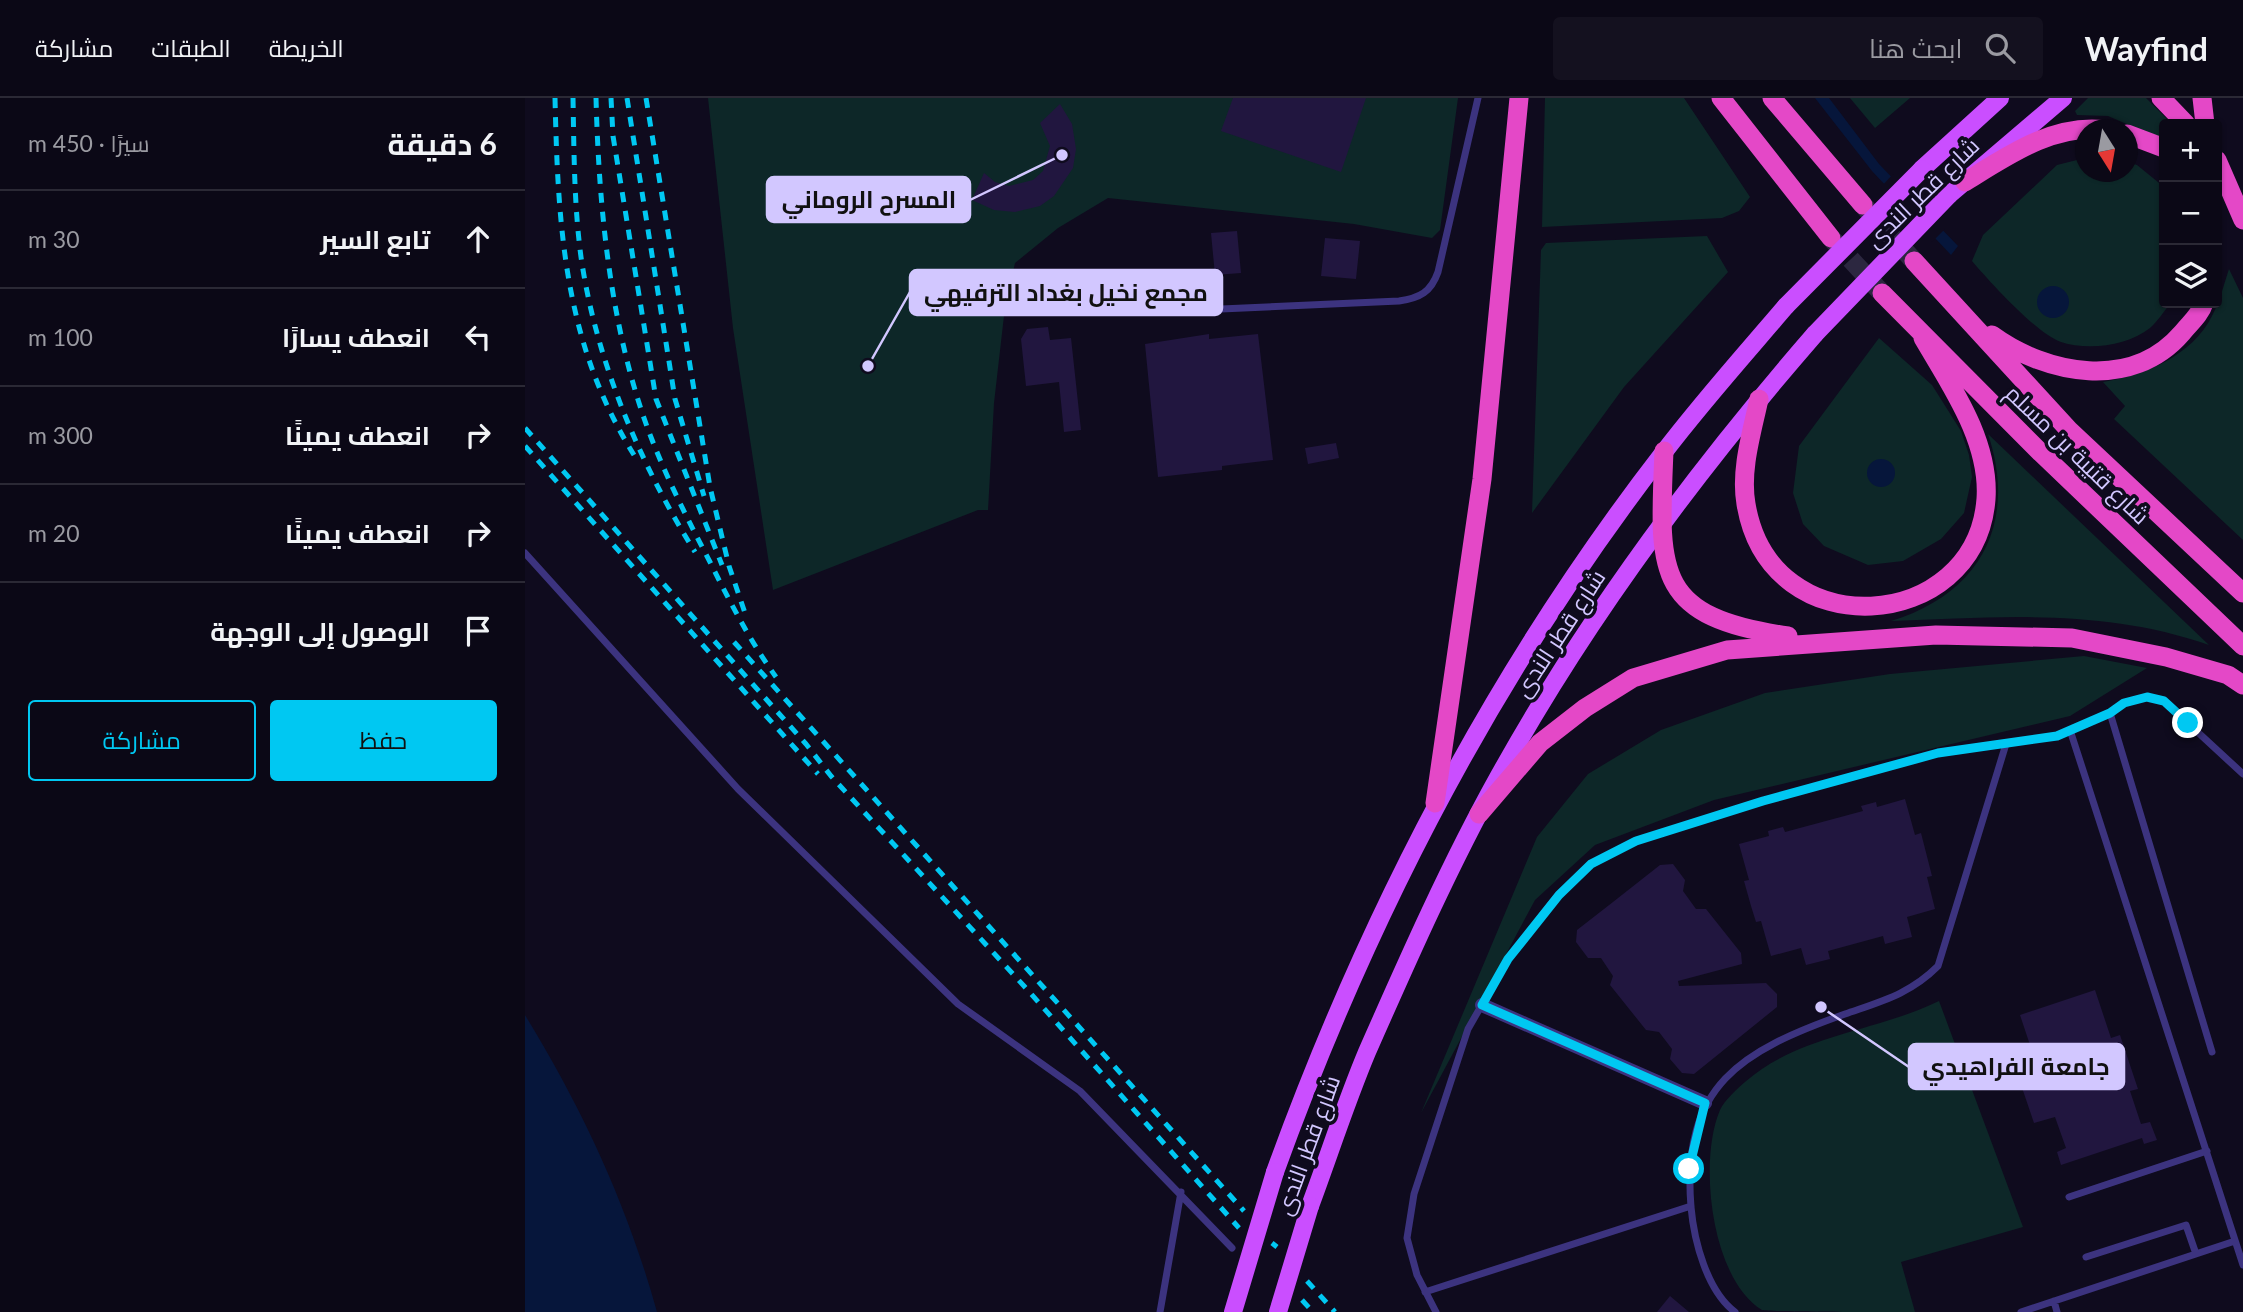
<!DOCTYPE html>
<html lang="ar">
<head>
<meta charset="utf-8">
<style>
  body { margin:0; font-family:Lato,Cairo,sans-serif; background:#14111f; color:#f1f3f6; direction:rtl }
  .controls { position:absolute; right:21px; top:21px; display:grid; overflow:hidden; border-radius:7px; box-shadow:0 2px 5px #0004 }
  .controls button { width:63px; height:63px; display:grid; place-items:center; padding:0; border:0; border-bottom:2px solid #2b2935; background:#0b0816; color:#f1f3f6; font:35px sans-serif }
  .compass { position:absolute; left:1550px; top:21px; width:63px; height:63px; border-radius:50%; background:#0b0816; box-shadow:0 2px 5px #0004; rotate:169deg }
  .stop { position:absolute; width:21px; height:21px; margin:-16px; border:5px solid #00c8f2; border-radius:50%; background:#fff }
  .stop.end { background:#00c8f2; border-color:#fff; box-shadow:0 2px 7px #0008 }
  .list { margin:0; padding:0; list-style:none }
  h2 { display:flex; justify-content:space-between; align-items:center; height:91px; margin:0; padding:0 28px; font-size:30px }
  h2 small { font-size:23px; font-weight:400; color:#9a9aa1 }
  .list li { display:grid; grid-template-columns:46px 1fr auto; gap:21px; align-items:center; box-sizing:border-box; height:98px; padding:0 28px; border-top:2px solid #2b2935 }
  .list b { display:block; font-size:26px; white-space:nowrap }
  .list em { font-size:23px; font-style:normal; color:#9a9aa1 }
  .actions { display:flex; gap:14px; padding:21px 28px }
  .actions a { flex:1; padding:16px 0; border:2px solid #00c8f2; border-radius:7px; text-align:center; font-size:24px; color:#00c8f2 }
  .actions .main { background:#00c8f2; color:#111 }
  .icon { flex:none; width:38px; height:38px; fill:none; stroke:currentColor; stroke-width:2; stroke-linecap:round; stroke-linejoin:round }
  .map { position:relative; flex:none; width:1718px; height:1214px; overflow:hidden; direction:ltr }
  header { display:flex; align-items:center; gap:42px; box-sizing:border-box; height:98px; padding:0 35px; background:#0b0816; border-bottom:2px solid #2b2935 }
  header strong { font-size:33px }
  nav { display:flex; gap:38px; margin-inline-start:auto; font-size:24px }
  .search { width:490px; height:63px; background:#14111f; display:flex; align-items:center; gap:18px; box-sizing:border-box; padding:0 24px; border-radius:7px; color:#9a9aa1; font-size:26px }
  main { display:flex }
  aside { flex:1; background:#0b0816 }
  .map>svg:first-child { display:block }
  .green { fill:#0d2728 }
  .water { fill:#06163b }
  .pier { fill:#0f0b1e }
  .building { fill:#21163f }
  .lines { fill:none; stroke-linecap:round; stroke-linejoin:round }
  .trunk-tunnel { stroke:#2c2740; stroke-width:19; stroke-dasharray:19 10; stroke-linecap:butt }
  .service { stroke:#3c337f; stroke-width:7 }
  .minor { stroke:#3c337f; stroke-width:14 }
  .primary { stroke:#ca4eff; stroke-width:18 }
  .trunk { stroke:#e448c7; stroke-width:19 }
  .rail { stroke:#00c8f2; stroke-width:5; stroke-dasharray:10 9; stroke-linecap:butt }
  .primary-bridge { stroke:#ca4eff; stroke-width:18 }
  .route { stroke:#00c8f2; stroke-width:9 }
  .labels { text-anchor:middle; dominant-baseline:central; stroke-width:7; stroke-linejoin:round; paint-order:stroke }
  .street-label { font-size:23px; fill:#d2c7ff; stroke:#0f0b1e }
  .leader { fill:none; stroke:#d2c7ff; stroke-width:2.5 }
  .callout-dot { fill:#d2c7ff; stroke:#0f0b1e; stroke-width:2.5 }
  .callout { fill:#d2c7ff; stroke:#d2c7ff; stroke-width:2.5 }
  .callout-label { font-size:24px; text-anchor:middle; font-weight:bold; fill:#111 }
</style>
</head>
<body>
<header>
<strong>Wayfind</strong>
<div class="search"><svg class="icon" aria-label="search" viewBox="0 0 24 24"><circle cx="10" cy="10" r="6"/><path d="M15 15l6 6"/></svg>ابحث هنا</div>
<nav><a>الخريطة</a><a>الطبقات</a><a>مشاركة</a></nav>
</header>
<main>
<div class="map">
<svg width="1718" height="1214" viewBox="0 0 1718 1214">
  <rect width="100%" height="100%" fill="#0f0b1e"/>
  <path class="green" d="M183 0H933L915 132 907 140 829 126 583 100 533 130 490 165 480 209 469 305 463 412H453L248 492 208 230Z
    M1020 0H1159L1225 99 1214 113 1197 120 1017 129Z
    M1325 0H1385L1350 30Z
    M1563 0H1621L1647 26H1639V42L1583 18 1552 17 1550 13Z
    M1560 60V74H1602L1603 64 1612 67 1639 89V205H1646C1639 213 1633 223 1625 230 1602 248 1563 253 1536 244 1511 235 1465 184 1447 163L1458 137 1532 67Z
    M1182 138 1203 174 1099 289 1007 415 1016 152 1021 145Z
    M1704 171 1718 200V442L1589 321 1600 308 1578 284C1620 277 1667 258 1687 218 1695 203 1699 186 1704 171Z
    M1354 240 1407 287 1436 333 1444 357 1447 379 1439 415 1416 441 1378 463 1343 467 1299 448 1278 426 1268 395 1274 348Z
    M1463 336 1684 547C1579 510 1475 519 1366 523 1455 496 1493 425 1463 336Z
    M1559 558 1622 570 1545 618 1189 702 1070 747 1010 802 896 1015 1012 739 1063 676 1136 632 1240 595 1365 576Z
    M1414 903 1498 1129 1376 1164 1390 1214C1369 1214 1247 1214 1237 1212 1186 1181 1173 1063 1195 1012 1199 1003 1212 991 1220 984 1275 936 1351 934 1414 903Z"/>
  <path class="water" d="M1290 0H1304L1354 66 1433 148 1426 157 1347 73Z
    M1512 204a16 16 0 1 1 32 0a16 16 0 1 1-32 0Z
    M1342 375a14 14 0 1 1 28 0a14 14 0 1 1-28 0Z
    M0 917C58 1012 102 1106 132 1214H0Z"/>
  <path class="pier" d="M1368 76 1420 131 1407 144 1356 89Z"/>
  <path class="building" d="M708 0H841L816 74 696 33Z
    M535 6 547 26 551 51 548 70 529 98 515 108 490 114 469 112 447 102 459 75 470 84 484 88 508 82 518 73 525 48 515 25Z
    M712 133 716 175 690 177 686 135Z
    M800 140 835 143 831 181 796 178Z
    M523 229 525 242 546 240 556 332 539 334 534 284 501 288 496 241 502 231Z
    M684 236V241L733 236 748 362 697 368V372L633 379 620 246Z
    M811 345 814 360 783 366 780 350Z
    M1380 701 1390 737 1396 735 1407 778 1402 779 1410 811 1382 819 1387 839 1360 846 1358 838 1303 853 1305 861 1281 867 1276 850 1246 858 1236 823 1231 824 1226 808 1219 783 1224 782 1214 746 1244 738 1243 733 1258 729 1260 734 1338 713 1336 708 1351 704 1352 709Z
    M1148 766 1160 782 1158 793 1171 811H1181L1216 855 1217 866 1153 883 1154 888 1241 885 1252 896V909L1169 976 1157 975 1145 961 1147 951 1134 934 1121 932 1085 887 1088 878 1076 860H1063L1051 844 1052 832 1088 804 1135 767Z
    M1570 892 1586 940 1595 937 1613 991 1605 993 1616 1026 1625 1024 1632 1042 1619 1046 1617 1040 1536 1067 1532 1054 1541 1050 1530 1019 1509 1025 1491 972 1511 965 1495 917Z
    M1145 1198 1164 1214H1132Z"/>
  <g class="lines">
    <path class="trunk-tunnel" d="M1338 107 1389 163
      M1306 140 1355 193"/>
    <path class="service" d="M628 214 874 203C895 200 906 194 913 174L953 0
      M0 455 213 691 433 906 555 993 707 1150
      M1585 615 1687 954
      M1545 632 1718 1167
      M1544 1099 1682 1053
      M1561 1159 1661 1127 1671 1156
      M900 1194 1166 1108
      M1529 1203 1532 1214
      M635 1214 656 1094
      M911 1214 892 1177 882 1140 889 1096 943 931 983 861 1033 797 1066 766 1111 743 1238 703 1413 655 1532 638 1585 615 1599 605 1622 599 1639 603 1718 676
      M1210 1214C1182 1193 1169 1143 1166 1109 1156 987 1216 953 1320 916 1357 903 1385 896 1413 868L1481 646
      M1496 1214 1710 1143"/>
    <path class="minor" d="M957 907 1180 1005"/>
    <path class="primary" d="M1397 71 1475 0
      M1424 97 1538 0
      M750 1074C843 817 971 571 1139 354 1177 304 1220 256 1261 208
      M785 1108C804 1057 821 1004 842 954 883 861 925 766 974 678 1062 519 1171 373 1290 236"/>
    <path class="trunk" d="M1196 0 1306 140
      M1247 0 1338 107
      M1636 0 1661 26
      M1677 0 1680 26
      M1602 36 1639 50
      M1692 62 1718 122
      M1440 84C1482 58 1529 25 1581 32
      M1389 163 1544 332 1718 495
      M1357 195 1516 355 1718 548
      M1467 237C1522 277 1607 293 1657 235 1665 225 1675 217 1679 205
      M1234 301C1227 334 1215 372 1221 406 1245 551 1451 535 1461 401 1465 343 1426 288 1398 240
      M1139 353C1134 473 1128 519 1263 538
      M910 705 957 381 994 0
      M954 716 1015 645 1060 610 1108 580 1202 552 1411 537 1547 540 1641 559 1703 577 1718 587"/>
    <path class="rail" d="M30 0C33 129 39 245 109 357
      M48 0C49 53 49 107 56 159 71 263 115 366 170 454
      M71 0C74 111 85 229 124 334 141 379 163 422 185 464 205 504 225 543 251 579
      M86 0 88 38 131 301 197 467
      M102 0 150 301 179 398
      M121 0 185 389 204 468 220 515
      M0 330 281 646 306 678 499 888 714 1130
      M0 348 293 676
      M209 544 719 1113
      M747 1145 752 1149
      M782 1183 810 1214
      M777 1202 788 1214"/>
    <path class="primary-bridge" d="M1261 208 1397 71
      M1290 236 1424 97
      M708 1214 750 1074
      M753 1214 785 1108"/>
  </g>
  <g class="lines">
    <path class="route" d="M1164 1071 1180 1005 957 907 983 861 1034 797 1066 766 1111 743 1238 703 1413 655 1532 638 1585 615 1599 605 1622 599 1639 603 1663 625"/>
  </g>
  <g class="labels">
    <g class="street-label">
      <text transform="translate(1397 94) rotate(-44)">شارع قطر الندى</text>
      <text transform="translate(1553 356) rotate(44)">شارع قتيبة بن مسلم</text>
      <text transform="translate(1034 535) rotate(-57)">شارع قطر الندى</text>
      <text transform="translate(782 1047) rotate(-70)">شارع قطر الندى</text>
    </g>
  </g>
  <path class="leader" d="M537 57L445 102M343 268L385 194M1296 909L1384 969"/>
  <g class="callout-dot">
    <circle cx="537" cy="57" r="7"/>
    <circle cx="343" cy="268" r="7"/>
    <circle cx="1296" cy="909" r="7"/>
  </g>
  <g class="callout">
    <rect x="242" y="79" width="203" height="45" rx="7"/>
    <rect x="385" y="172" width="312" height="45" rx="7"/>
    <rect x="1384" y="946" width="215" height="45" rx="7"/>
  </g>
  <g class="callout-label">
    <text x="344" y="110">المسرح الروماني</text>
    <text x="541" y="203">مجمع نخيل بغداد الترفيهي</text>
    <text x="1491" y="977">جامعة الفراهيدي</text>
  </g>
</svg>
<div class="controls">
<button>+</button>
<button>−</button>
<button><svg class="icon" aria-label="layers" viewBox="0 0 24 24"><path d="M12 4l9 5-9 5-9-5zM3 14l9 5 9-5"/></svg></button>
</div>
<svg class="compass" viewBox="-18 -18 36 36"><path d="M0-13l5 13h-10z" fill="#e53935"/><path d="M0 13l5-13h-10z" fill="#9a9aa1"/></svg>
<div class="stop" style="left:1164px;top:1071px"></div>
<div class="stop end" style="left:1663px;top:625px"></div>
</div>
<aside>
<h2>6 دقيقة<small>سيرًا · 450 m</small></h2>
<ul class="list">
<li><svg class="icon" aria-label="ahead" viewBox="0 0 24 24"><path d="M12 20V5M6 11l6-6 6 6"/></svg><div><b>تابع السير</b></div><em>30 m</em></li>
<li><svg class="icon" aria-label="left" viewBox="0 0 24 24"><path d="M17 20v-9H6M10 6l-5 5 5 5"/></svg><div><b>انعطف يسارًا</b></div><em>100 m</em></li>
<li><svg class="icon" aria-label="right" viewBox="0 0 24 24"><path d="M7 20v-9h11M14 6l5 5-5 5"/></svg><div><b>انعطف يمينًا</b></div><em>300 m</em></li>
<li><svg class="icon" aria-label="right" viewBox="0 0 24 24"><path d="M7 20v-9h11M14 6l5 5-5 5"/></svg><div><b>انعطف يمينًا</b></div><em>20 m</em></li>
<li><svg class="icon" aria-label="arrive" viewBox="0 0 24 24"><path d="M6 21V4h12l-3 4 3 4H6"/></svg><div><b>الوصول إلى الوجهة</b></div></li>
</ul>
<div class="actions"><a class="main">حفظ</a><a>مشاركة</a></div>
</aside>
</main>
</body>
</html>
